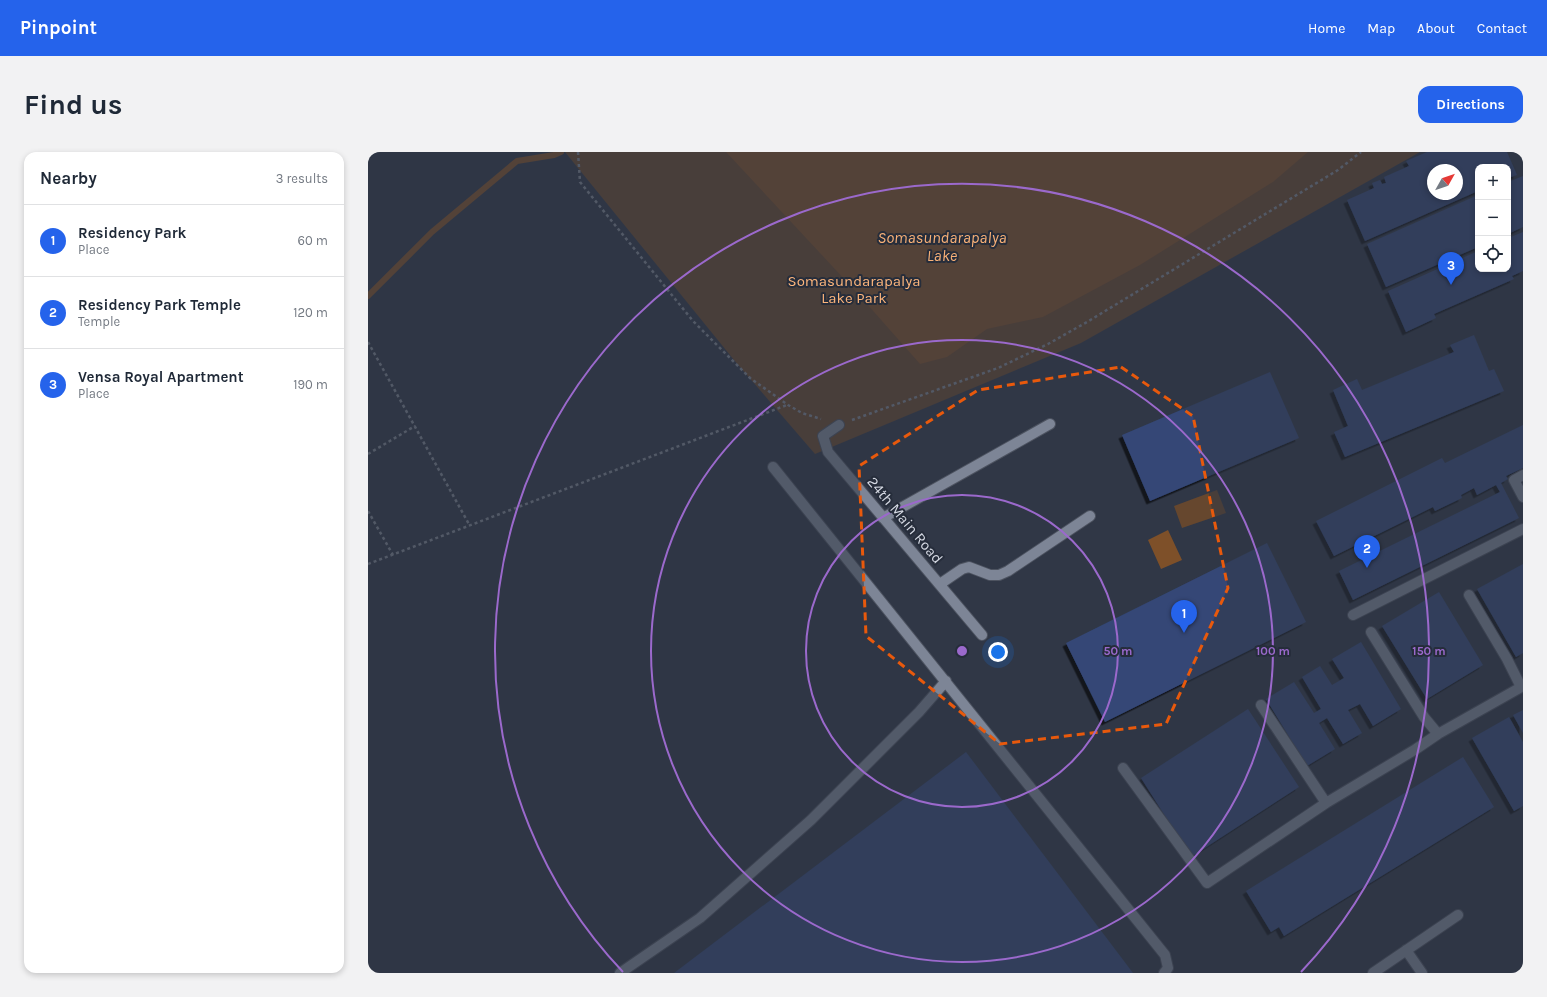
<!DOCTYPE html>
<html lang="en">
<head>
<meta charset="utf-8">
<style>
  body { margin:0; font-family:Karla,sans-serif; background:#f2f2f3; color:#1f2937 }
  .controls { position:absolute; right:12px; top:12px; display:grid; overflow:hidden; border-radius:8px; box-shadow:0 2px 6px #0003 }
  .controls button { width:36px; height:36px; display:grid; place-items:center; padding:0; border:0; border-bottom:1px solid #e0e1e3; background:#fff; color:#1f2937; font:20px sans-serif }
  .compass { position:absolute; left:1059px; top:12px; width:36px; height:36px; border-radius:50%; background:#fff; box-shadow:0 2px 6px #0003; rotate:50deg }
  .you { position:absolute; left:630px; top:500px; width:14px; height:14px; margin:-10px; border:3px solid #fff; border-radius:50%; background:#1a73e8; box-shadow:0 0 0 6px #1a73e833 }
  .badge { display:grid; place-items:center; width:26px; height:26px; border-radius:50%; background:#2563eb; color:#fff; font-size:13px; font-weight:700 }
  .pin { position:absolute; translate:-50% -33px; filter:drop-shadow(0 1px 2px #0008) }
  .pin::after { content:''; position:absolute; top:21px; width:14px; height:12px; background:inherit; clip-path:polygon(0 0,100% 0,50% 100%) }
  .list { margin:0; padding:0; list-style:none }
  h2 { display:flex; justify-content:space-between; align-items:center; height:52px; margin:0; padding:0 16px; font-size:17px }
  h2 small { font-size:13px; font-weight:400; color:#747a83 }
  .list li { display:grid; grid-template-columns:26px 1fr auto; gap:12px; align-items:center; box-sizing:border-box; height:72px; padding:0 16px; border-top:1px solid #e0e1e3 }
  .list b { display:block; font-size:15px; white-space:nowrap }
  .list p { margin:0; font-size:13px; white-space:nowrap; color:#747a83 }
  .list em { font-size:13px; font-style:normal; color:#747a83 }
  .icon { flex:none; width:22px; height:22px; fill:none; stroke:currentColor; stroke-width:2; stroke-linecap:round; stroke-linejoin:round }
  .map { position:relative; flex:none; width:1155px; height:821px; overflow:hidden; border-radius:12px }
  header { display:flex; align-items:center; gap:24px; box-sizing:border-box; height:56px; padding:0 20px; background:#2563eb; color:#fff }
  header strong { font-size:19px }
  nav { display:flex; gap:22px; margin-inline-start:auto; font-size:14px }
  .intro { display:flex; align-items:center; justify-content:space-between; box-sizing:border-box; height:96px; padding:0 24px }
  h1 { margin:0; font-size:28px }
  .button { padding:10px 18px; border-radius:12px; background:#2563eb; color:#fff; font-size:14px; font-weight:700 }
  main { display:flex; gap:24px; padding:0 24px }
  aside { flex:1; background:#fff; border-radius:12px; box-shadow:0 2px 6px #0003 }
  .map>svg:first-child { display:block }
  .green { fill:#66472e }
  .water { fill:#7e5029 }
  .lines { fill:none; stroke-linecap:round; stroke-linejoin:round }
  .stream { stroke:#7e5029; stroke-width:6 }
  .building { fill:#344776; fill-rule:evenodd; filter:url(#shadow) }
  .minor-casing { stroke:#4d5360; stroke-width:12 }
  .path { stroke:#7d838f; stroke-width:2.5; stroke-dasharray:3 3; stroke-linecap:butt }
  .minor { stroke:#7d8596; stroke-width:10 }
  .marked { fill:none; stroke:#e8590c; stroke-width:3; stroke-dasharray:8 5; stroke-linejoin:round }
  .ring { fill:none; stroke:#9b69cc; stroke-width:2 }
  .labels { text-anchor:middle; dominant-baseline:central; stroke-width:4; stroke-linejoin:round; paint-order:stroke }
  .park-label { font-size:15px; fill:#feb67c; stroke:#262d3b }
  .street-label { font-size:15px; fill:#d6dae4; stroke:#262d3b }
  .water-label { font-size:16px; font-style:italic; fill:#f9b177; stroke:#262d3b }
  .centre { fill:#9b69cc; stroke:#262d3b; stroke-width:2 }
  .ring-label { font-size:12px; text-anchor:middle; font-weight:bold; fill:#9b69cc; stroke:#262d3b; stroke-width:4; stroke-linejoin:round; paint-order:stroke }
</style>
</head>
<body>
<header>
<strong>Pinpoint</strong>
<nav><a>Home</a><a>Map</a><a>About</a><a>Contact</a></nav>
</header>
<div class="intro"><h1>Find us</h1><a class="button">Directions</a></div>
<main>
<aside>
<h2>Nearby<small>3 results</small></h2>
<ul class="list">
<li><span class="badge">1</span><div><b>Residency Park</b><p>Place</p></div><em>60 m</em></li>
<li><span class="badge">2</span><div><b>Residency Park Temple</b><p>Temple</p></div><em>120 m</em></li>
<li><span class="badge">3</span><div><b>Vensa Royal Apartment</b><p>Place</p></div><em>190 m</em></li>
</ul>
</aside>
<div class="map">
<svg width="1155" height="821" viewBox="0 0 1155 821">
  <defs>
    <filter id="shadow"><feDropShadow dx="-3.5" dy="3.5" stdDeviation="0" flood-color="#0009"/></filter>
  </defs>
  <rect width="100%" height="100%" fill="#303746"/>
  <path class="green" d="M197 0H1052L713 191 447 302 366 208Z
    M849 338 858 361 814 376 806 354Z"/>
  <path class="water" d="M358 0H940L905 30 772 113 675 165 619 177 579 205 552 212 491 143Z
    M800 378 814 408 793 417 780 388Z"/>
  <g class="lines">
    <path class="stream" d="M0 144 64 80 149 9 186 3 193 0"/>
  </g>
  <path class="building" d="M1059 0H1139L1149 23 1140 26V15H1110V39L997 89 979 48 1006 36 1004 31 1012 28 1014 32 1018 31 1016 25 1041 14 1038 9ZM1065 18H1089V42H1065Z
    M1155 24V75L1140 82V30Z
    M1110 43V95L1018 135 999 92Z
    M1155 80V119L1144 124 1146 127 1066 162 1068 166 1038 180 1020 139 1110 99V117H1140V86Z
    M1106 183 1121 219 1126 217 1136 239 977 305 966 280 980 274 965 238 989 227 994 238 1086 200 1082 193Z
    M902 220 931 286 782 349 754 283Z
    M1155 273V316L1138 324 1140 327 1133 331 1151 366 985 448 971 419 1132 340 1128 333 1109 343 1106 336 1093 343 1094 346 1067 359 1065 355 966 404 948 369 1074 306 1077 311Z
    M899 391 938 470 737 570 698 491Z
    M1155 412V501L1148 505 1109 437Z
    M1071 440 1115 513 1059 547 1014 474Z
    M993 490 1033 557 1005 574 992 552 980 558 994 581 975 592 959 566 951 571 967 597 939 614 898 547 926 530 946 561 953 557 934 525 952 514 964 533 976 526 964 507Z
    M880 557 931 635 823 705 773 626Z
    M1155 558V581L1145 563Z
    M1141 565 1155 590V654L1146 659 1104 586Z
    M598 600 765 821H306Z
    M1095 605 1126 655 916 784 911 775 903 780 878 739Z"/>
  <g class="lines">
    <g class="minor-casing">
      <path id="minor" d="M471 273 455 284 460 300 614 483
        M405 315 797 803 800 816 796 821
        M1155 323 1146 328 1155 345
        M515 366 682 272
        M572 432 594 417 601 415 622 423H631L640 419 722 364
        M1101 443 1139 507 1153 535
        M985 463 1155 377
        M1003 480 1056 565 1070 582
        M893 553 958 651
        M755 616 839 731 958 651 1048 597 1070 582 1155 534
        M1038 798 1054 821
        M252 821 332 766 443 668 551 560 578 529
        M1005 821 1090 763"/>
    </g>
    <path class="path" d="M210 0 212 30 325 169 382 226 420 253 434 261 453 267
      M0 190 102 374
      M484 268 630 216 680 192 719 170 970 18 993 0
      M0 302 47 274
      M0 359 25 403
      M0 412 419 253"/>
    <use href="#minor" class="minor"/>
  </g>
  <path d="M0 0H1155V821H0ZM753 215 825 264 860 436 798 572 632 592 498 484 491 314 610 238Z" fill="#303746" fill-opacity=".55" fill-rule="evenodd"/>
  <path class="marked" d="M753 215 825 264 860 436 798 572 632 592 498 484 491 314 610 238Z"/>
  <g class="ring">
    <circle cx="594" cy="499" r="156"/>
    <circle cx="594" cy="499" r="311"/>
    <path d="M255 820A467 467 0 1 1 933 820"/>
  </g>
  <g class="labels">
    <g class="park-label">
      <text x="486" y="129">Somasundarapalya<tspan x="486" dy="17">Lake Park</tspan></text>
    </g>
    <g class="street-label">
      <text transform="translate(537 368) rotate(50)">24th Main Road</text>
    </g>
    <g class="water-label">
      <text x="574" y="85">Somasundarapalya<tspan x="574" dy="18">Lake</tspan></text>
    </g>
  </g>
  <circle cx="594" cy="499" r="6" class="centre"/>
  <g class="ring-label">
    <text x="750" y="503">50 m</text>
    <text x="905" y="503">100 m</text>
    <text x="1061" y="503">150 m</text>
  </g>
</svg>
<div class="controls">
<button>+</button>
<button>−</button>
<button><svg class="icon" aria-label="locate" viewBox="0 0 24 24"><circle cx="12" cy="12" r="6"/><path d="M12 2v4M12 18v4M2 12h4M18 12h4"/></svg></button>
</div>
<svg class="compass" viewBox="-18 -18 36 36"><path d="M0-13l5 13h-10z" fill="#e53935"/><path d="M0 13l5-13h-10z" fill="#747a83"/></svg>
<div class="you"></div>
<div class="pin badge" style="left:816px;top:481px">1</div>
<div class="pin badge" style="left:999px;top:416px">2</div>
<div class="pin badge" style="left:1083px;top:133px">3</div>
</div>
</main>
</body>
</html>
